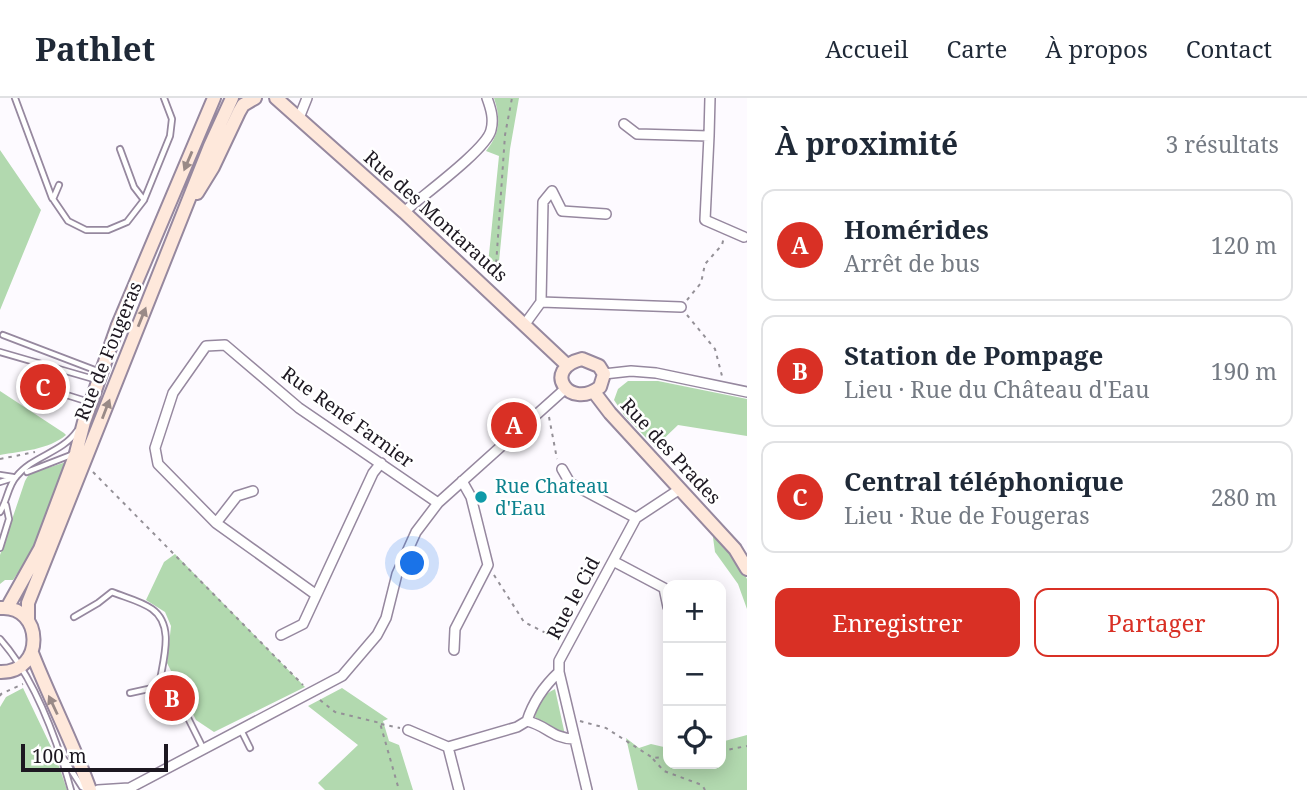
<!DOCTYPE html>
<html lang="fr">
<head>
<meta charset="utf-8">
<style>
  body { margin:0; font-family:"Noto Serif",serif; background:#f6f6f7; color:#1f2937 }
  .controls { position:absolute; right:21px; bottom:21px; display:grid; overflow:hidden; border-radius:14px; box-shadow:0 4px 18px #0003 }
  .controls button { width:63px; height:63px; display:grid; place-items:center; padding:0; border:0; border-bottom:2px solid #e0e1e3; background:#fff; color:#1f2937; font:35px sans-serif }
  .scale { position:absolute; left:21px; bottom:18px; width:147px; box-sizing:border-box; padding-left:7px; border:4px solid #1d1821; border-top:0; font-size:19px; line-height:24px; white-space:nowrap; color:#1d1821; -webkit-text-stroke:5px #fff; paint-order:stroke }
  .you { position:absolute; left:413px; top:466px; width:24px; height:24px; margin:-18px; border:5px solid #fff; border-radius:50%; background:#1a73e8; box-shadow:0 0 0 10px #1a73e833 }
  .badge { display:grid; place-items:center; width:46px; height:46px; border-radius:50%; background:#d93025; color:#fff; font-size:23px; font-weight:700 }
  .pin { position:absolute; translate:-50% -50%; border:4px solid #fff; box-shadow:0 2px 7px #0006 }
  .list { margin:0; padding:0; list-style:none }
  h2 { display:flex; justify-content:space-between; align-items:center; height:91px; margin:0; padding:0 28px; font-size:30px }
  h2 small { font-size:23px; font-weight:400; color:#747a83 }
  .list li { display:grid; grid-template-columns:46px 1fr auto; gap:21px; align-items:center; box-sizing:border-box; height:112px; margin:0 14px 14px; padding:0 14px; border:2px solid #e0e1e3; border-radius:14px }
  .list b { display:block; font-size:26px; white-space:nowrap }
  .list p { margin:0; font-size:23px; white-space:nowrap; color:#747a83 }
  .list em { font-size:23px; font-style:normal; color:#747a83 }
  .actions { display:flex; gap:14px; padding:21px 28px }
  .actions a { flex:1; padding:16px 0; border:2px solid #d93025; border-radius:14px; text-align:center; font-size:24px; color:#d93025 }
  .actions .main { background:#d93025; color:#fff }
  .icon { flex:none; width:38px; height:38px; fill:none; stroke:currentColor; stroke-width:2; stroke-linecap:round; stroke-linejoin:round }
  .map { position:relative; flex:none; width:747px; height:692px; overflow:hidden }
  header { display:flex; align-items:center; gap:42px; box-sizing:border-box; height:98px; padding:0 35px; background:#fff; border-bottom:2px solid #e0e1e3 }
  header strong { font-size:33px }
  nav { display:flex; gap:38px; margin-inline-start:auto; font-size:24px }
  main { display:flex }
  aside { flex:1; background:#fff }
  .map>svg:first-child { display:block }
  .green { fill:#b2d9af }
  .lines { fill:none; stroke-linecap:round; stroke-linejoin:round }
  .lane-casing { stroke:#96889f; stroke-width:8 }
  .street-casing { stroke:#96889f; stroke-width:12 }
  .secondary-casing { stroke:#96889f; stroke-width:16 }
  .path { stroke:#949097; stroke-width:2; stroke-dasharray:3.5 5; stroke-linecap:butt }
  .lane { stroke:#fff; stroke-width:4.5 }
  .street { stroke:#fff; stroke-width:9 }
  .secondary { stroke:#fee8db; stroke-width:12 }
  .oneway { fill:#998a87 }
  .culture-dot { fill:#0f9aa8; stroke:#fff; stroke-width:2.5 }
  .labels { text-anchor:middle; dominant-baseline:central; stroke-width:5; stroke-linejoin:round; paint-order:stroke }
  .street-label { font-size:19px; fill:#1d1821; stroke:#fff }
  .culture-label { font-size:19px; fill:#0d838f; stroke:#fff; text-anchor:start }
</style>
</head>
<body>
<header>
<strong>Pathlet</strong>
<nav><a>Accueil</a><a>Carte</a><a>À propos</a><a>Contact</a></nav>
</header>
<main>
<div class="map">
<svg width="747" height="692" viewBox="0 0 747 692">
  <rect width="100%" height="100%" fill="#fdfaff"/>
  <path class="green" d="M494 0H519L510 51 497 184 487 176 499 58 486 53C500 36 501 21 494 0Z
    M0 52 41 112 0 212Z
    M628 283H658L747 301V338L678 327 655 349 624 317 614 302 618 291Z
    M0 293 64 335 66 337C48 352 22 353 0 357Z
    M66 364 40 438 32 454 13 482H5L0 486V457L25 383 29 376Z
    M712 432 741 469 747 481V511L738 486 715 454Z
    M175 456 305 589 214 634 196 622 167 565 171 528 165 514 146 502 164 464Z
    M23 590 56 659 67 692H0V609L6 599Z
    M342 590 388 621 383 623 389 643 399 647 413 692H325L318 685 358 647 308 608Z
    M555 591 565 637C554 636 545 625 535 619 538 607 543 596 555 591Z
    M747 637V692H638L626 640 639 650 651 646 668 650V666H721V644Z"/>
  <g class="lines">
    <g class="lane-casing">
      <path id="lane" d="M15 0 52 100
        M120 51 134 89 144 102
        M59 87 53 101 68 123 86 132H108L127 124 144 102 170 38 172 21 164 0
        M3 237 100 274
        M0 254 97 282
        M57 294 89 304
        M27 374 71 357
        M0 377 13 379
        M0 384 16 379
        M0 414C7 403 8 388 16 379 32 358 62 355 77 333
        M0 450 9 421 6 407
        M74 519 98 505 112 494C124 499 141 503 152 511 176 528 162 564 159 589
        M0 541C35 580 57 642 71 692
        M130 595 171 586 203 650
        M241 632 250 650
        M64 661 82 689 88 692"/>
    </g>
    <g class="street-casing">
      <path id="street" d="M299 20 307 0
        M624 26 637 36 709 38 710 0
        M709 38 705 122 744 139
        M404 114C422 98 487 51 491 32 494 21 491 11 487 0
        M541 204 543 104 552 93 562 113 606 116
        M525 226 541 204 681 209
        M604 276 631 273 656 275 747 294
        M562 371 570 385 636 420
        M216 425 237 398 253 393
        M613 463 664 490 668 509
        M315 496 216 425 158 366 155 350 173 295 206 248 225 247 299 310 438 405
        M281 537 303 526 373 375 381 365
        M454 552 455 531 488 467 471 399 462 383
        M527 623C548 628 551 640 574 641
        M408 632 448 649
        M98 692 129 690
        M126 692 342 578 377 537 386 520 397 476 416 434 438 405 565 291
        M459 692 448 649 517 629 527 623C533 604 544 588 559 574
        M587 692 559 574V563L636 420 680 391"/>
    </g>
    <g class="secondary-casing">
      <path id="secondary" d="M276 0 404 114 567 267
        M197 95 213 69 239 14 243 7 255 0
        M582 261 599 268 604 276 600 289C569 313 541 271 582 261Z
        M594 294 610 315 735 451 747 471
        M7 510 40 451 76 355 84 324 118 227 214 0
        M28 523V505L210 48 232 0
        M32 555C50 601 73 645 90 692
        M0 574C46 575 43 507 1 510"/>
    </g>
    <path class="path" d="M495 182 505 37 512 0
      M687 202 701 185 705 166 722 147 724 139
      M687 217 715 251 722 278
      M549 319 557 361
      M0 361 35 354
      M93 374 303 587
      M494 477 524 524 560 542
      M0 598 1 596 23 586
      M320 602 335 614 380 625 399 692
      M580 623 606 630 653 660 668 659
      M381 626 400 630
      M721 653 747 648
      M653 661 664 673 702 687 705 692"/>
    <use href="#lane" class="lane"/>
    <use href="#street" class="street"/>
    <use href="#secondary" class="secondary"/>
  </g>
  <defs><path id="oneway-solid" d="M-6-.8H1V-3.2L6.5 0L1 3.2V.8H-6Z" transform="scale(1.75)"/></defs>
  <g class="oneway">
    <use href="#oneway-solid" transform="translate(188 63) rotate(113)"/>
    <use href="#oneway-solid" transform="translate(142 219) rotate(-68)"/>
    <use href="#oneway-solid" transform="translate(106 311) rotate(-69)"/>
    <use href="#oneway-solid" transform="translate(53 607) rotate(-115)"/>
  </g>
  <circle class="culture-dot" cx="481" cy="399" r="7"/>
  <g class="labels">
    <g class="street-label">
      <text transform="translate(436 118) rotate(42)">Rue des Montarauds</text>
      <text transform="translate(108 253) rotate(-68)">Rue de Fougeras</text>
      <text transform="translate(348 319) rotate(36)">Rue René Farnier</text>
      <text transform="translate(671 353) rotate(47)">Rue des Prades</text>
      <text transform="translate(573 500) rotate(-62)">Rue le Cid</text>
    </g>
    <g class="culture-label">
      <text x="495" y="388">Rue Chateau<tspan x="495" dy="22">d'Eau</tspan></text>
    </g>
  </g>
</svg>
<div class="controls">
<button>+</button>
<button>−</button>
<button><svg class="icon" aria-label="locate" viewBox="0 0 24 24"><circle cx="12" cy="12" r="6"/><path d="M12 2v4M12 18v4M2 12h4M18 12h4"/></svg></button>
</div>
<div class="scale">100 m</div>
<div class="you"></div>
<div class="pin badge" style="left:514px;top:327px">A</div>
<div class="pin badge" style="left:172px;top:600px">B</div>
<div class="pin badge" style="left:43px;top:289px">C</div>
</div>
<aside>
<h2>À proximité<small>3 résultats</small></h2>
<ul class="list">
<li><span class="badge">A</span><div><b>Homérides</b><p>Arrêt de bus</p></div><em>120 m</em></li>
<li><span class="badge">B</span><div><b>Station de Pompage</b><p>Lieu · Rue du Château d'Eau</p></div><em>190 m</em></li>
<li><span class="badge">C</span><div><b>Central téléphonique</b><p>Lieu · Rue de Fougeras</p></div><em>280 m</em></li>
</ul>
<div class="actions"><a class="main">Enregistrer</a><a>Partager</a></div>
</aside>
</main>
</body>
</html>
